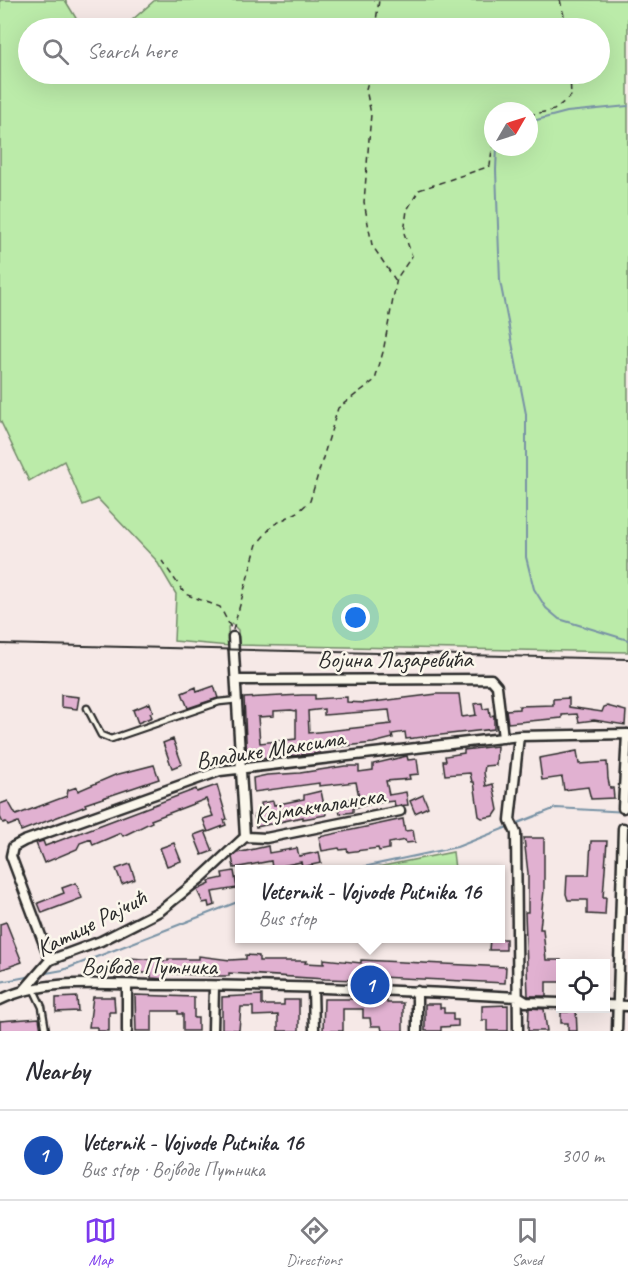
<!DOCTYPE html>
<html lang="en">
<head>
<meta charset="utf-8">
<style>
  body { margin:0; font-family:Caveat,sans-serif; background:#f2f2f3; color:#2b2b33 }
  .controls { position:absolute; right:18px; bottom:18px; display:grid; overflow:hidden; border-radius:0px; box-shadow:0 6px 24px #0002 }
  .controls button { width:54px; height:54px; display:grid; place-items:center; padding:0; border:0; border-bottom:2px solid #e1e1e2; background:#fff; color:#2b2b33; font:30px sans-serif }
  .compass { position:absolute; left:484px; top:102px; width:54px; height:54px; border-radius:50%; background:#fff; box-shadow:0 6px 24px #0002; rotate:51deg }
  .you { position:absolute; left:356px; top:618px; width:21px; height:21px; margin:-15px; border:4px solid #fff; border-radius:50%; background:#1a73e8; box-shadow:0 0 0 9px #1a73e833 }
  .badge { display:grid; place-items:center; width:39px; height:39px; border-radius:50%; background:#7c3aed; color:#fff; font-size:20px; font-weight:700 }
  .pin { position:absolute; translate:-50% -50%; border:3px solid #fff; box-shadow:0 2px 6px #0006 }
  .popup { position:absolute; left:235px; top:865px; width:270px; height:78px; box-sizing:border-box; display:grid; place-content:center; border-radius:0px; background:#fff; filter:drop-shadow(0 2px 4px #0005); font-size:20px; white-space:nowrap; color:#7c7c81 }
  .popup b { font-size:22px; color:#2b2b33 }
  .popup::after { content:''; position:absolute; left:50%; top:100%; margin-left:-12px; border:12px solid transparent; border-top-color:#fff }
  .list { margin:0; padding:0; list-style:none }
  h2 { display:flex; justify-content:space-between; align-items:center; height:78px; margin:0; padding:0 24px; font-size:26px }
  h2 small { font-size:20px; font-weight:400; color:#7c7c81 }
  .list li { display:grid; grid-template-columns:39px 1fr auto; gap:18px; align-items:center; box-sizing:border-box; height:90px; padding:0 24px; border-top:2px solid #e1e1e2 }
  .list b { display:block; font-size:22px; white-space:nowrap }
  .list p { margin:0; font-size:20px; white-space:nowrap; color:#7c7c81 }
  .list em { font-size:20px; font-style:normal; color:#7c7c81 }
  .icon { flex:none; width:33px; height:33px; fill:none; stroke:currentColor; stroke-width:2; stroke-linecap:round; stroke-linejoin:round }
  .map { position:relative; flex:none; width:628px; height:1031px; overflow:hidden }
  .search { position:absolute; background:#fff; box-shadow:0 6px 24px #0002; left:18px; right:18px; top:18px; height:66px; display:flex; align-items:center; gap:15px; box-sizing:border-box; padding:0 21px; border-radius:33px; color:#7c7c81; font-size:22px }
  .sheet { height:168px; background:#fff }
  nav { display:flex; justify-content:space-around; align-items:center; box-sizing:border-box; height:84px; border-top:2px solid #e1e1e2; background:#fff; font-size:16px; color:#7c7c81 }
  nav a { display:grid; justify-items:center; gap:3px }
  nav .on { color:#7c3aed }
  .map>svg:first-child { display:block }
  .green { fill:#bbeba9; stroke:#738b6a; stroke-width:1.5; fill-rule:evenodd }
  .lines { fill:none; stroke-linecap:round; stroke-linejoin:round }
  .stream { stroke:#7892a5; stroke-width:2 }
  .building { fill:#e1b1d1; stroke:#2b2b2b; stroke-width:1.5; fill-rule:evenodd }
  .lane-casing { stroke:#2b2b2b; stroke-width:9 }
  .street-casing { stroke:#2b2b2b; stroke-width:13 }
  .path { stroke:#2b2b2b; stroke-width:1.5; stroke-dasharray:6 4.5; stroke-linecap:butt }
  .lane { stroke:#fbf7ec; stroke-width:4.5 }
  .street { stroke:#fbf7ec; stroke-width:8 }
  .rail { stroke:#2b2b2b; stroke-width:2 }
  .labels { text-anchor:middle; dominant-baseline:central; stroke-width:5; stroke-linejoin:round; paint-order:stroke }
  .street-label { font-size:24px; fill:#2b2b2b; stroke:#fbf7ec }
</style>
</head>
<body>
<div class="map">
<svg width="628" height="1031" viewBox="0 0 628 1031">
  <rect width="100%" height="100%" fill="#f6e9e7"/>
  <filter id="ink" filterUnits="userSpaceOnUse"><feTurbulence type="fractalNoise" baseFrequency=".0167" numOctaves="2"/><feDisplacementMap in="SourceGraphic" scale="12" xChannelSelector="R" yChannelSelector="G"/><feConvolveMatrix kernelMatrix="1 2 1 2 8 2 1 2 1" color-interpolation-filters="sRGB"/></filter>
  <g filter="url(#ink)">
    <path class="green" d="M0 0H65L82 28H28V74H600V28H123L155 0H628V652L239 645 238 630 232 624 228 627 229 646 174 641 176 594 156 560 98 499 83 505 64 461 29 481 0 420ZM493 111H529V147H493Z
      M453 852 455 869H368Z"/>
    <g class="lines">
      <path class="stream" d="M529 122 567 112 628 106
        M497 147 496 170 500 281 526 414V557L534 589 546 608 559 619 628 640
        M349 870 457 847 556 808 628 812
        M41 974 63 970 240 901
        M0 982 32 976"/>
    </g>
    <path class="building" d="M214 686 218 698 188 708 182 693 196 687 197 692Z
      M437 694H459L462 717 476 715 474 704 482 703 483 709 489 708 490 716 494 715V729L406 739 405 732 392 734 393 738 373 743 319 749 320 753 247 760 244 698 302 695H315V699L347 697V702L365 703ZM324 709V715L389 710 391 724 309 733 308 711ZM291 710 296 711V739L260 743 258 717 274 716V711Z
      M61 695 79 697 77 709 61 707Z
      M569 698V707L602 712 604 707 607 706 626 711 625 725 594 720 579 722 577 714 562 715V718L508 723 506 710 519 709V706L553 705V699Z
      M150 703 153 712 150 713 152 717 138 723 133 710Z
      M173 739 182 764 172 768 163 743Z
      M497 746 496 765 485 766 484 772 486 786 493 784 498 810 494 816 482 818 479 816 474 782H472L470 773 445 775 443 761H446L445 756 464 753V750Z
      M577 751 579 764 607 762 608 779 610 788H613L614 798 591 799 588 787 564 790 562 777 542 780 539 758Z
      M407 756 408 760 417 759 419 774 409 775 410 779 386 781 389 795 406 792 408 805 395 806 394 801 376 803 353 808V812L340 814 338 801 359 797 356 782 319 786V783L254 792 253 778 267 775 300 773 345 766H359V772L373 770V764Z
      M154 765 159 779 85 804 86 806 21 831 18 822 8 826 6 822 3 823 0 817V804L8 801 16 815 67 796 68 790 77 787 78 791 115 775Z
      M217 785 227 819 224 820 226 825 208 832 203 819 213 816 206 799 151 820 152 822 123 836 121 833 93 845 91 839 80 843 77 849 44 863 36 843 43 841 45 846 196 789 197 792Z
      M321 791 326 815 303 819V817L256 827 254 815 263 813 261 803 273 801 274 805 304 799V795Z
      M423 795 428 807 415 813 410 801Z
      M403 819 405 831 413 830 415 842 406 843 405 840 389 843V849L379 851 378 848 348 852 347 849 340 850 339 848 322 851 319 837Z
      M205 831 213 851 202 855 194 835Z
      M524 838H544V890L540 929H543L546 960H561V982H546V996H528L525 912H528V873Z
      M591 841H607L603 897H606L605 915 587 914V900H568L566 894 567 875H589Z
      M174 843 181 861 167 866 160 848Z
      M268 846 269 853 297 848 299 856 319 852 321 863 302 867 301 862 272 868 271 861 234 868 232 857 237 853Z
      M130 864 135 879 122 884 116 869Z
      M234 871 237 888 212 892 215 905 209 907 208 902 203 903 197 890 210 884 209 881 223 878 222 873Z
      M76 883 82 898 42 913 38 903 64 893 62 888Z
      M6 922 22 962 0 970V924Z
      M490 939H506V950H489Z
      M246 955 259 956V961H306L305 963 324 964V959L361 963V960L506 967 505 983 359 976V980L325 979 229 973V976H215L165 973V979L151 978V973H130L131 958 168 961V959H199V956L230 960 246 959Z
      M135 995 194 997V1018H198V1031H183V1014H178V1011H152V1031H136Z
      M262 995V1005H284V1000H299V1031H278V1015L253 1016V1007H241L239 1030 222 1029V997Z
      M77 997 78 1011 56 1012V998Z
      M93 997H114L115 1012H109V1031H97V1027H89Z
      M324 999H372L387 1000V1003H403V1031H382L381 1026H371L370 1018H363V1009H343V1031H323Z
      M425 1004H440V1008H444V1013H453V1020H458V1026L441 1027V1031H425Z
      M508 1005V1031H487V1020H482V1006Z
      M529 1008 544 1009 547 1031H528Z
      M568 1009H576L577 1031H568V1023H561V1012H568Z
      M39 1018 41 1031H0V1021Z"/>
    <g class="lines">
      <g class="lane-casing">
        <path id="lane" d="M87 708 101 735 111 739 219 702 238 700
          M33 988 42 1007 46 1031"/>
      </g>
      <g class="street-casing">
        <path id="street" d="M237 680 491 679 497 686 503 738
          M623 808 627 734
          M245 837 266 838 400 811
          M50 960 11 856 13 847 24 841 220 771 519 736 628 734
          M127 985V1031
          M313 988 314 1031
          M24 990 50 960 101 941 160 911 201 878 245 837 233 637
          M417 991V1031
          M0 1000C46 977 107 985 157 985 278 985 398 990 518 997L526 1002 560 1003
          M606 1005 628 1006
          M213 1031 214 986
          M518 1031 516 833 510 820 519 736
          M617 1031 623 828"/>
      </g>
      <path class="path" d="M560 0 567 28
        M375 28 379 0
        M370 74 366 89 371 114 364 202 372 245 396 281
        M529 115 554 110 571 96 570 74
        M162 561 185 594 220 607 231 628
        M233 630 257 544 273 525 298 512 310 501 338 408 375 380 383 352 397 278 412 256 404 233 407 210 419 190 490 166 493 141"/>
      <use href="#lane" class="lane"/>
      <use href="#street" class="street"/>
      <path class="rail" d="M0 644 628 659"/>
    </g>
  </g>
  <g class="labels">
    <g class="street-label">
      <text x="395" y="659">Војина Лазаревића</text>
      <text transform="translate(270 749) rotate(-9)">Владике Максима</text>
      <text transform="translate(319 805) rotate(-9)">Кајмакчаланска</text>
      <text transform="translate(91 923) rotate(-27)">Катице Рајчић</text>
      <text x="149" y="966">Војводе Путника</text>
    </g>
  </g>
</svg>
<div class="controls">
<button><svg class="icon" aria-label="locate" viewBox="0 0 24 24"><circle cx="12" cy="12" r="6"/><path d="M12 2v4M12 18v4M2 12h4M18 12h4"/></svg></button>
</div>
<svg class="compass" viewBox="-18 -18 36 36"><path d="M0-13l5 13h-10z" fill="#e53935"/><path d="M0 13l5-13h-10z" fill="#7c7c81"/></svg>
<div class="you"></div>
<div class="pin badge" style="left:370px;top:985px;background:#1a4fb4">1</div>
<div class="popup"><b>Veternik - Vojvode Putnika 16</b>Bus stop</div>
<div class="search"><svg class="icon" aria-label="search" viewBox="0 0 24 24"><circle cx="10" cy="10" r="6"/><path d="M15 15l6 6"/></svg>Search here</div>
</div>
<section class="sheet">
<h2>Nearby<small></small></h2>
<ul class="list">
<li><span class="badge" style="background:#1a4fb4">1</span><div><b>Veternik - Vojvode Putnika 16</b><p>Bus stop · Војводе Путника</p></div><em>300 m</em></li>
</ul>
</section>
<nav>
<a class="on"><svg class="icon" aria-label="map" viewBox="0 0 24 24"><path d="M3 6l6-2 6 2 6-2v14l-6 2-6-2-6 2zM9 4v14M15 6v14"/></svg>Map</a>
<a><svg class="icon" aria-label="directions" viewBox="0 0 24 24"><path d="M12 3l9 9-9 9-9-9zM9 14v-3h6M13 9l2 2-2 2"/></svg>Directions</a>
<a><svg class="icon" aria-label="saved" viewBox="0 0 24 24"><path d="M7 4h10v16l-5-4-5 4z"/></svg>Saved</a>
</nav>
</body>
</html>
